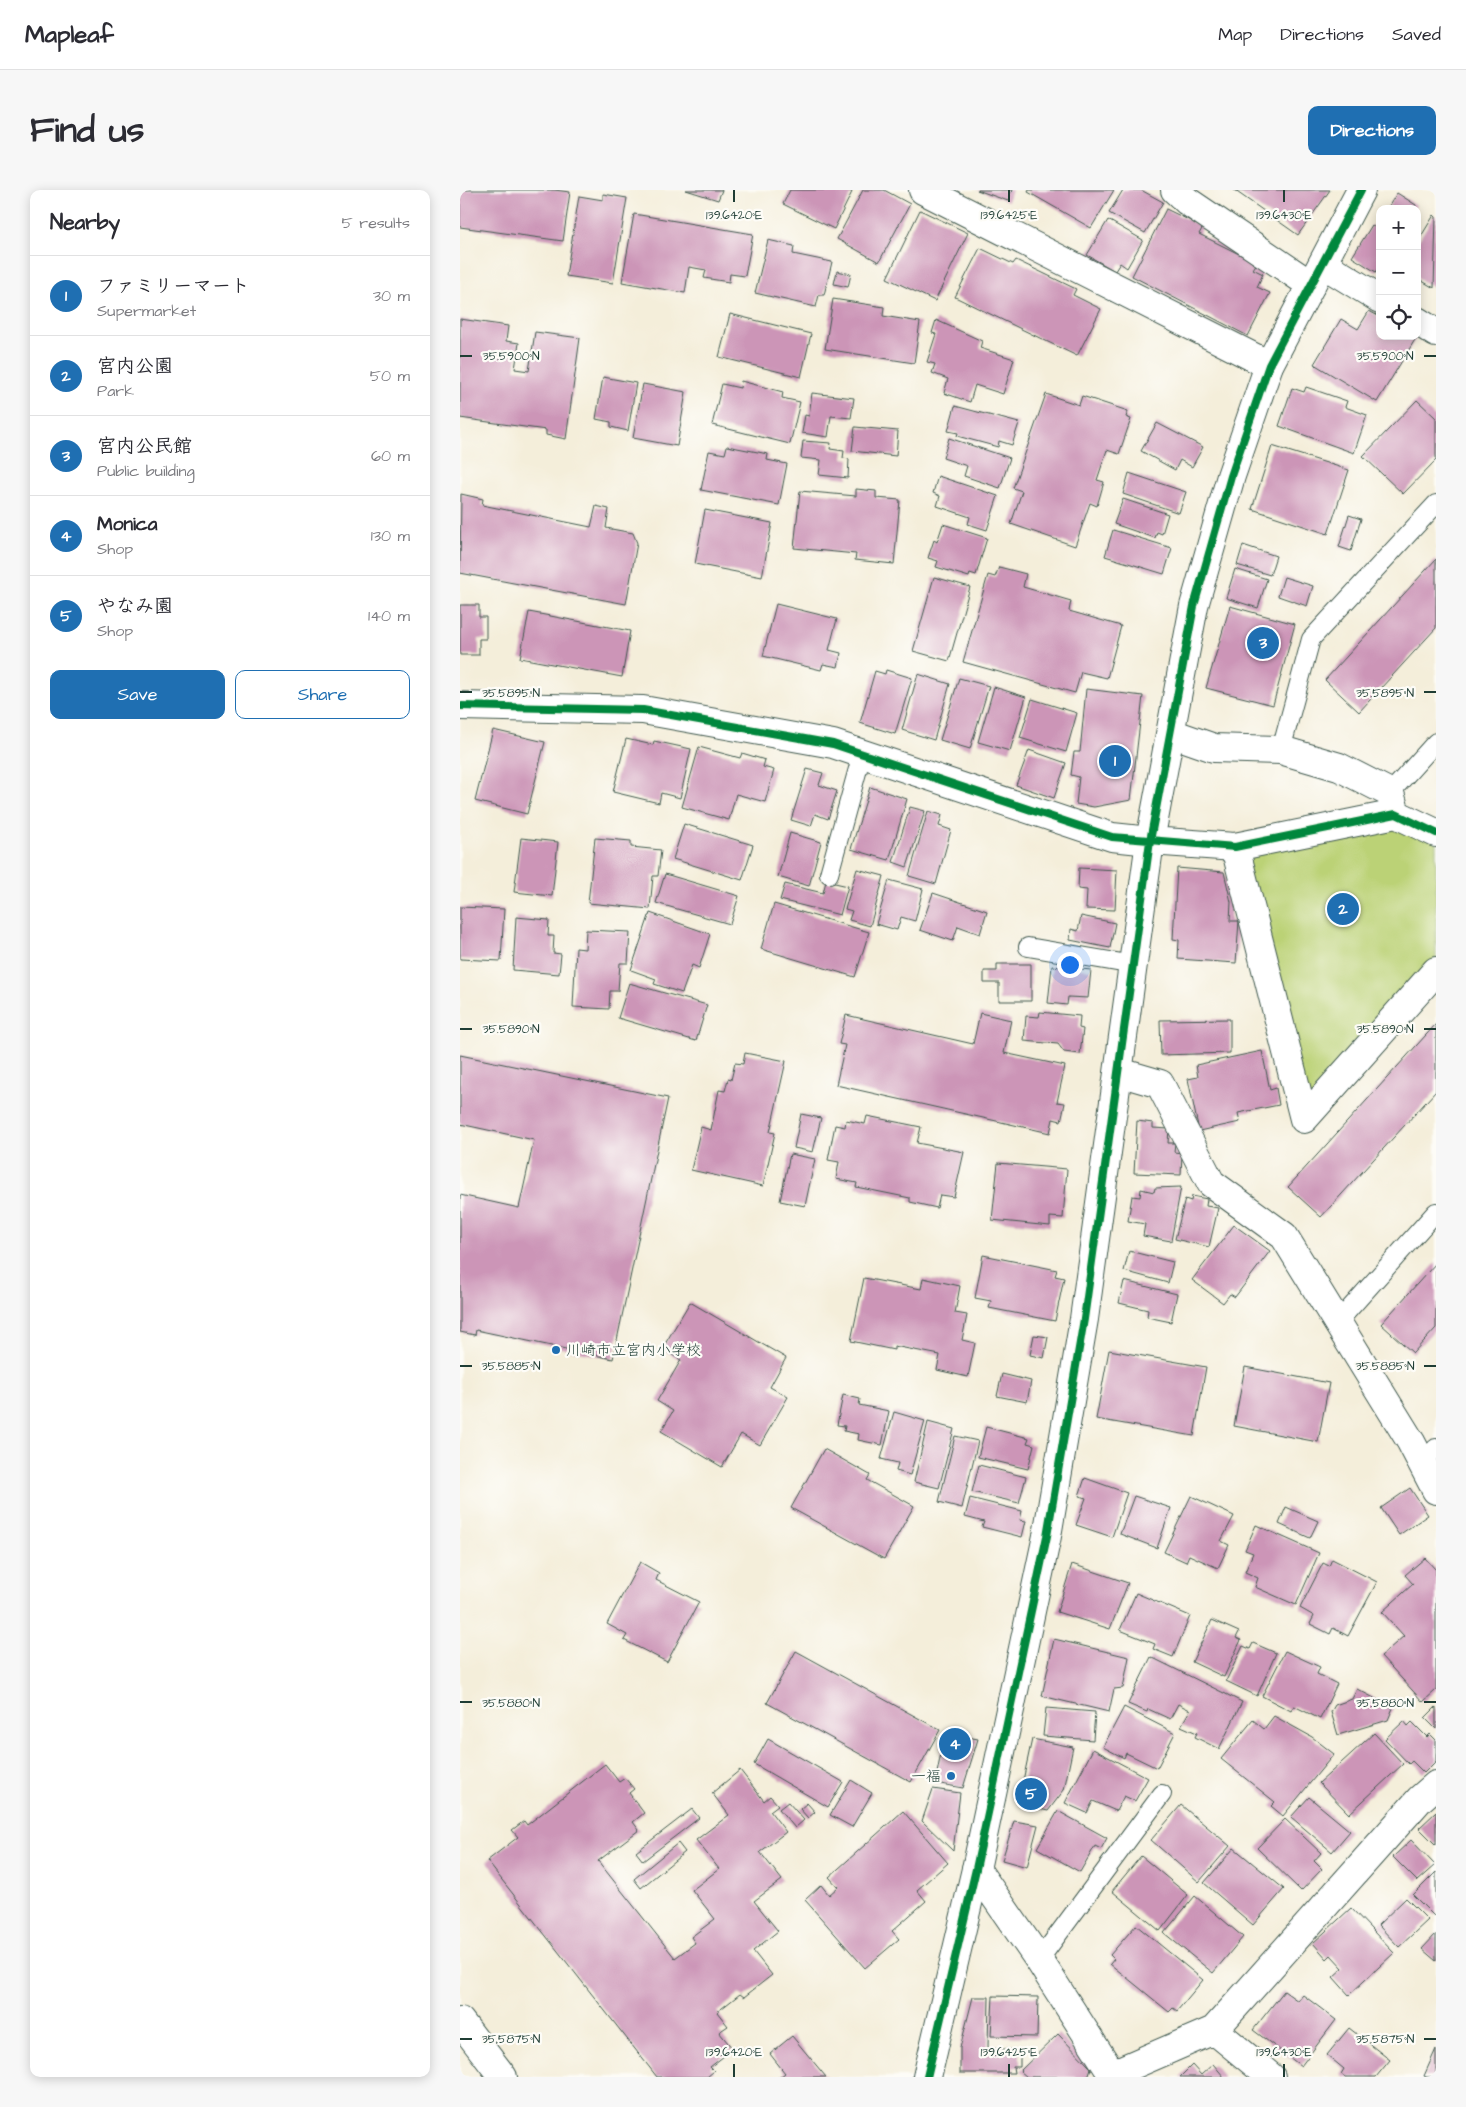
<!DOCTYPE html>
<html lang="en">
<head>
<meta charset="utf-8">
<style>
  body { margin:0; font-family:"Architects Daughter","Klee One",sans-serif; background:#f7f7f7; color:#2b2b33 }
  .controls { position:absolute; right:15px; top:15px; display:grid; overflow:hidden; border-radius:10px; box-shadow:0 2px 12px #0003 }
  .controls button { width:45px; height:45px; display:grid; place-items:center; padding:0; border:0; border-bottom:1px solid #e1e1e2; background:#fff; color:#2b2b33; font:25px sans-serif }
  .you { position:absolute; left:609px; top:774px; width:18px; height:18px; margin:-12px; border:4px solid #fff; border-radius:50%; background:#1a73e8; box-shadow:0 0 0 8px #1a73e833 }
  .badge { display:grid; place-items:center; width:32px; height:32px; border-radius:50%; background:#1f6fb2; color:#fff; font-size:16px; font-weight:700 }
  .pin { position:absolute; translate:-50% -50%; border:2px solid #fff; box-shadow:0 1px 5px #0006 }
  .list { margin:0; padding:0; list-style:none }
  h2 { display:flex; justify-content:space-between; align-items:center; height:65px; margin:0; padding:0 20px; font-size:21px }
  h2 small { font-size:16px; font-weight:400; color:#7c7c81 }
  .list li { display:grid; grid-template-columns:32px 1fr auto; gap:15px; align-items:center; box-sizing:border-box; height:80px; padding:0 20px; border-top:1px solid #e1e1e2 }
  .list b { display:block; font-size:19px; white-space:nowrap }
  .list p { margin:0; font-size:16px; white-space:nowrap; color:#7c7c81 }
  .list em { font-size:16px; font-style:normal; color:#7c7c81 }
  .actions { display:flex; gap:10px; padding:15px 20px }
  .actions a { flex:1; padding:11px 0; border:1px solid #1f6fb2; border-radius:10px; text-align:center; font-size:18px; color:#1f6fb2 }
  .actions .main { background:#1f6fb2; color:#fff }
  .icon { flex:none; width:28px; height:28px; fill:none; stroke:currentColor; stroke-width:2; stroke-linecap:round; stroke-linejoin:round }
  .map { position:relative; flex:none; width:976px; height:1887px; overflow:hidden; border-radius:10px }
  header { display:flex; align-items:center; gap:30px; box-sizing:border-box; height:70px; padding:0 25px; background:#fff; border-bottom:1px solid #e1e1e2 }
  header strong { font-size:24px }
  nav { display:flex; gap:28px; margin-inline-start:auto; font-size:18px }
  .intro { display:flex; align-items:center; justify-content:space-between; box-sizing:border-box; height:120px; padding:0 30px }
  h1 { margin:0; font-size:35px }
  .button { padding:12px 22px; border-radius:10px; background:#1f6fb2; color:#fff; font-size:18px; font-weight:700 }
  main { display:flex; gap:30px; padding:0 30px }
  aside { flex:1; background:#fff; border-radius:10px; box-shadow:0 2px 12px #0003 }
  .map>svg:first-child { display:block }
  .green { fill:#bbd276; stroke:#6d8855 }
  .building { fill:#cc95b7 }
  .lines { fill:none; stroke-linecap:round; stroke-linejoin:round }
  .service-casing { stroke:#3f584d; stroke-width:20 }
  .minor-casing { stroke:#3f584d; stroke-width:30 }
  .tertiary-casing { stroke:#3f584d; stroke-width:30 }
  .trunk-casing { stroke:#3f584d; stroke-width:30 }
  .service { stroke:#fff; stroke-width:18 }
  .minor { stroke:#fff; stroke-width:28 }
  .tertiary { stroke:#fff; stroke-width:28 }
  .trunk { stroke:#fff; stroke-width:28 }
  .cycleway-casing { stroke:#fdfcf7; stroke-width:11 }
  .cycleway { stroke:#00873e; stroke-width:8 }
  .ticks { fill:none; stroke:#1f3d34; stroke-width:2 }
  .poi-dot { fill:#1f6fb2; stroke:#fdfcf7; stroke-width:2 }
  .labels { text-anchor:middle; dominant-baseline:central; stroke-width:4.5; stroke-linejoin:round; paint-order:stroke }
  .poi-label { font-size:15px; fill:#1f3d34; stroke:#fdfcf7; text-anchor:start }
  .ticks-label { font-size:12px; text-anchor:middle; fill:#1f3d34; stroke:#fdfcf7; stroke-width:4.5; stroke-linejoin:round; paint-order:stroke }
</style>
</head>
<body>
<header>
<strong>Mapleaf</strong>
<nav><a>Map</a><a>Directions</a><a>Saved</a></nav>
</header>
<div class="intro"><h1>Find us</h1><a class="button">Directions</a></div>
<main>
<aside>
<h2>Nearby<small>5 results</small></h2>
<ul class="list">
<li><span class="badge">1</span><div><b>ファミリーマート</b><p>Supermarket</p></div><em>30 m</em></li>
<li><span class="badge">2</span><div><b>宮内公園</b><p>Park</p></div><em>50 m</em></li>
<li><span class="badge">3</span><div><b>宮内公民館</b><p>Public building</p></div><em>60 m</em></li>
<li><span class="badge">4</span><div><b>Monica</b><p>Shop</p></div><em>130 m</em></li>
<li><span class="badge">5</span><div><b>やなみ園</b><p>Shop</p></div><em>140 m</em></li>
</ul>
<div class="actions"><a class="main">Save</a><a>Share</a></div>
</aside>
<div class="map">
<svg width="976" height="1887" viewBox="0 0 976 1887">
  <rect width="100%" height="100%" fill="#fdfcf7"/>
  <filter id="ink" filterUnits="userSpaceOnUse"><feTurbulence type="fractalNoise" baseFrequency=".02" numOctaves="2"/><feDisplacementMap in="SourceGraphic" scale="10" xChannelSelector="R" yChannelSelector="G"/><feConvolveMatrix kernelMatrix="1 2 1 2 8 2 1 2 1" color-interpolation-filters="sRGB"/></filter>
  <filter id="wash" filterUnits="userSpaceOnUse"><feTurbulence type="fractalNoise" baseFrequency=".0096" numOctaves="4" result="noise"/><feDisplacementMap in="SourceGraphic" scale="20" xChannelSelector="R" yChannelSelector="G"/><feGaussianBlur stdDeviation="1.12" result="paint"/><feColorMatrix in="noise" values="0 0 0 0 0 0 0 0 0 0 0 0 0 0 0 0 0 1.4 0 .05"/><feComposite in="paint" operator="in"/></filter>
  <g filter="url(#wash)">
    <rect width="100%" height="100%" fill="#f4eeda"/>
    <path class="green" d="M936 624 976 643V781L844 929 775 657Z"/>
    <g id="blocks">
      <path class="building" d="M0 0H94L110 2 103 51 0 37Z
        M226 0H262L258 10Z
        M330 0H387L392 2 374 39 323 14Z
        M403 0H424L450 14 419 72 377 49Z
        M517 0H552L548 11Z
        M569 0H654L631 38 568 2Z
        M663 0H681L703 12 685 43 649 23Z
        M774 0H870L838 45Z
        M937 3 956 15 954 19H927Z
        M143 4 167 8 153 93 106 86 119 6 143 10Z
        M706 19 743 37 739 44 797 73 793 79 803 84 797 97 810 103 788 146 672 86Z
        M460 20 508 43 475 111 427 88Z
        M174 24 293 44 285 86 270 84 269 92 244 88 246 80 229 77 225 103 162 92Z
        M974 25 976 27 974 98 957 88V53Z
        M648 30 683 50 667 78 660 73 655 81 627 65Z
        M912 35 918 39 920 36V77L916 82 892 67Z
        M308 50 334 56 333 64 372 72 364 105H359L356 117 295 103Z
        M520 58 553 74 556 70 616 99 613 105 641 119 617 166 495 107Z
        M377 81 391 84 388 97 374 94Z
        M373 109 424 117 423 126 460 132 454 173 365 159Z
        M909 121 920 127V146H952L956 148 917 212 854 174 881 129 898 139Z
        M270 124 351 144 341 187 259 167Z
        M0 129 48 136 46 151 59 153 55 179 69 181 75 142 120 148 106 249 86 245V240L0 228Z
        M476 130 522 151 520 158 554 169 543 204 515 195 510 212 484 203 488 189 472 183 475 174 467 172 476 144 472 143Z
        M143 187 176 193 168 241 151 237V232L136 229Z
        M281 191 323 202 322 208 340 212 330 254 252 235 262 194 280 198Z
        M183 194 226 202 217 256 173 248Z
        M846 197 887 211 885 217 907 225 894 263 819 236 832 198 844 202Z
        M352 203 394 208 391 228 371 226 368 247 342 243 345 225 349 226Z
        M586 204 619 215 622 206 668 221 666 227 671 229 659 264 647 260 637 290 644 292 637 316 630 313 615 356 551 334 562 301 553 298Z
        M957 210 976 228V270L943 304 903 266Z
        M495 216 559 233 552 255 539 251 538 257 497 246 498 243 488 241Z
        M697 233 743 257 732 277 720 270 715 280 681 261Z
        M395 237 438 241 436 266 392 261Z
        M489 248 550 268 540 298 504 286 507 276 483 268Z
        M343 251 371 253 370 259 384 261 383 268 389 269 388 288 359 285 361 270 341 268Z
        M267 256 308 264 307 270 327 274 319 315 241 300 249 261 265 264Z
        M812 256 889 280 868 344 792 319Z
        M669 283 726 302 719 323 663 304Z
        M478 286 538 306 527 340 508 334 510 327 477 316 480 306 473 303Z
        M396 299 416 301V308L440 310 434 374 395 370 396 364 334 358 340 301 396 306Z
        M1 304 23 309 22 315 131 337 136 316 149 319 146 338 173 343 177 353 166 414 0 383Z
        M663 309 708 324 702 344 697 342 695 348 654 334Z
        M245 320 312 333 302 387 235 374Z
        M889 325 901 329 891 361 879 357Z
        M483 334 527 348 516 385 510 383 509 387 476 377 478 371 468 368 474 350 477 352Z
        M653 340 712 358 704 384 645 366Z
        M783 355 816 366 810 385 777 375Z
        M976 369V438L899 522 865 490Z
        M539 377 566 384 563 397 611 411 609 421 661 436 647 488 621 482 615 503 503 472 528 385 535 387Z
        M775 379 807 389 798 418 766 408Z
        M474 387 510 397 489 471 453 461Z
        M824 387 853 396 847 416 818 406Z
        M316 414 377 429 369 460 381 463 378 477 363 474 361 480 303 466Z
        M0 415H19V427H26V449H19V465H0Z
        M770 416 835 434 813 515 746 498Z
        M69 422 170 441 162 487 60 468Z
        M426 480 452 488 435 544 400 533 415 481 425 484Z
        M458 484 490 494 474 550 442 540Z
        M499 488 529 496 510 559 480 550Z
        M534 497 566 507 550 561 518 552Z
        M626 499 683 506 671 610 634 617 616 614 619 587 611 585 614 562H620Z
        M572 509 617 523 606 562 560 548Z
        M33 540 85 552 67 624 15 611Z
        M166 549 193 555 194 551 231 559 220 608 201 603 199 613 153 602Z
        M239 557 280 568 282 563 305 570 303 577 314 580 305 612 276 604 269 630 222 617Z
        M569 560 606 573 594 608 556 595Z
        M347 579 363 583 359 595 377 601 368 629 355 624 351 636 331 630Z
        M410 597 447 609 429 670 391 659Z
        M450 617 465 621 447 677 433 672Z
        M468 621 482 625 479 636 491 640 476 694 449 686Z
        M224 634 293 655 282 690 213 669Z
        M330 643 361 652 349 696 318 687Z
        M61 648 98 652 92 706 54 702Z
        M135 648 171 651V657L201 660 198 686H193L190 719 128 713Z
        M619 678 657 680 655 720 626 719 627 700 618 699Z
        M717 678 764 682 771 712 770 731H779L776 773 718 769 719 750 713 749Z
        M397 679 424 686 410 736 389 730 392 721 385 719Z
        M205 684 279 706 270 734 196 713Z
        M429 690 463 699 455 731 441 727 437 740 416 734Z
        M366 691 388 696 380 725 320 710 325 694 363 703Z
        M473 703 527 721 520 744 498 736 493 751 460 740Z
        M314 714 409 742 395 787 301 759Z
        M0 717 44 719 41 771 0 769Z
        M190 723 250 744 239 778 232 775 222 803 194 794 196 789 171 780Z
        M621 726 655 733 650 758 610 750 611 739 618 741Z
        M56 727 89 730 88 746H94L93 763 101 764 99 784 53 780Z
        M126 740 170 742 168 773H160L158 801H150L149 819 113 817 116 758 125 759Z
        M537 774H571V811H539V793H524V781H537Z
        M592 776 631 780 628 808 608 807 607 815 588 813Z
        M169 793 247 815 236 851 158 828Z
        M580 822 620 826 619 838 623 839 620 864 604 862 598 854 564 851 566 826 579 827Z
        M520 823 551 830 544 863 605 876 597 912 605 913 601 931 593 929 590 943 376 895 385 855 379 854 386 825 513 854Z
        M770 829V863L701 865 700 830Z
        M976 834V901L861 1027 828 997Z
        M802 861 810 900 816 898 819 915 778 923 780 932 739 941 728 889 738 887 736 875Z
        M285 863 326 871 310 942 315 943 303 996 231 980 241 937 251 940 259 900 265 901 268 889 271 890 275 873 283 874Z
        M0 865 208 908 153 1169 16 1140 15 1145 0 1142V1005L59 1018 74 950 0 934Z
        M341 924 361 928 353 962 334 958Z
        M407 926 461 937 457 953 504 962 494 1007 480 1005 477 1018 450 1012V1008L396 997 397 993 376 989 379 972 368 970 375 935 385 937 386 930 405 934Z
        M677 931 693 933V938L709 939 708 953H715L714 962 722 963 721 985 674 983Z
        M330 964 355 969 345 1016 320 1011Z
        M538 973 607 979 603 1028 590 1027V1036L532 1030Z
        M721 997 711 1051 683 1046 685 1034 668 1031 672 1006 680 1007 681 999 694 1002 695 998Z
        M732 1006 747 1009 746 1016 758 1018 749 1057 715 1049 725 1009 731 1011Z
        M774 1035 810 1061 775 1107 770 1104 763 1113 732 1090Z
        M669 1061 713 1072 708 1093 664 1081Z
        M523 1065 597 1080 595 1086 604 1088 595 1131 529 1118 531 1111 515 1108Z
        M976 1073V1138L953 1163 921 1134Z
        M404 1088 461 1099 463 1088 500 1096 495 1123 507 1125 502 1150 515 1153 508 1187 477 1180 480 1165 434 1156V1160L391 1151Z
        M664 1091 717 1104 711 1132 687 1127 688 1120 659 1113Z
        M230 1112 326 1168 310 1197 328 1207 300 1255 281 1244 262 1277 201 1241 213 1221 197 1211 221 1170 202 1159Z
        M574 1145 588 1147 584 1168 570 1165Z
        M649 1160 746 1177 734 1246 636 1229Z
        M785 1177 869 1193 858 1252 774 1236Z
        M542 1184 571 1191 567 1212 537 1206Z
        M383 1205 400 1209 399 1215 429 1221 422 1255 398 1250 399 1244 384 1241 385 1236 377 1235Z
        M434 1222 465 1231 450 1285 436 1281 438 1273 421 1269Z
        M468 1232 494 1239 479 1298 454 1292Z
        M526 1237 569 1248 567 1253 574 1255 568 1279 518 1267Z
        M495 1246 518 1251 502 1318 479 1312Z
        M364 1259 410 1285 407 1290 454 1316 424 1369 331 1318Z
        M519 1275 566 1287 559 1313 512 1302Z
        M625 1288 667 1303 652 1347 616 1335 626 1308 619 1306Z
        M950 1298 968 1325 939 1345 921 1318Z
        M674 1306 711 1318 697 1358 660 1344Z
        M731 1306 774 1326 761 1351 769 1355 758 1378 729 1365 726 1372 704 1362Z
        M510 1308 562 1321 560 1330 566 1331 562 1347 522 1337 524 1332 505 1327Z
        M826 1317 858 1331 850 1348 819 1334Z
        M796 1335 859 1363 836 1415 795 1397 798 1388 785 1382 793 1363 785 1360Z
        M965 1368 976 1380V1500L963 1512 921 1466 944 1446 922 1422 953 1394 945 1385Z
        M872 1369 917 1392 888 1446 873 1438 870 1444 850 1434 854 1426 840 1418 863 1373 869 1376Z
        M180 1372 199 1383 196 1390 239 1412 207 1472 164 1450 167 1445 147 1434Z
        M612 1374 668 1393 650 1439 597 1422Z
        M676 1403 730 1426 713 1467 693 1459 695 1454 660 1440Z
        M752 1430 779 1442 776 1448 781 1450 764 1487 732 1472Z
        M594 1449 669 1467 663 1498 654 1499 649 1522 582 1506Z
        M793 1453 816 1463 797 1506 766 1491 783 1456 790 1459Z
        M336 1461 480 1540 451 1592 307 1513Z
        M825 1461 860 1477 857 1484 877 1494 860 1529 834 1516 831 1521 802 1506Z
        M691 1467 782 1512 759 1559 735 1547 737 1543 721 1536 730 1520 718 1514 710 1529 688 1519 687 1522 668 1514Z
        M897 1499 933 1518 928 1530 878 1545 871 1522 875 1515 892 1509Z
        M664 1517 715 1543 697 1578 666 1563 664 1568 643 1557Z
        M976 1517V1539L965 1528Z
        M586 1518 635 1522 633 1550 583 1546Z
        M814 1526 852 1547 874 1564 823 1626 811 1616 815 1612 761 1569 793 1530 804 1539Z
        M944 1531 948 1536 952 1532 967 1547 970 1544 976 1550V1571L964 1583 952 1571 949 1574 925 1549Z
        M485 1543 518 1549 503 1598 475 1593Z
        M914 1543 943 1574 889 1624 859 1593Z
        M308 1549 383 1592 368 1617 294 1574Z
        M572 1549 613 1557 604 1600 588 1621 558 1614Z
        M633 1559 688 1588 675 1611 664 1606 656 1621 633 1611 627 1623 605 1613Z
        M145 1574 159 1592 165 1588 174 1599 169 1603 184 1623 173 1632 179 1640 138 1671 215 1768 235 1753 231 1747 255 1729 232 1700 259 1679 236 1650 269 1625 252 1603 280 1580 304 1611 310 1606 318 1615 310 1621 326 1642 300 1662 322 1690 294 1711 318 1741 293 1761 312 1785 284 1807 280 1804 257 1822 268 1836 259 1842 273 1859 250 1877 254 1881 247 1887H197L27 1671 58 1647 52 1640 64 1631 67 1635Z
        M391 1590 412 1603 392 1637 370 1625Z
        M473 1599 500 1603 493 1661 462 1631Z
        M849 1607 890 1641 872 1662 831 1627Z
        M328 1612 344 1630 335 1638 319 1619Z
        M347 1613 355 1622 348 1628 340 1619Z
        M721 1615 770 1656 739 1692 691 1650Z
        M232 1619 239 1628 183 1671 176 1662Z
        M443 1621 488 1673 457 1700 466 1711 432 1741 439 1749 405 1778 345 1710 361 1695 369 1705 378 1697 369 1687Z
        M598 1621 647 1648 641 1659 635 1656 620 1682 577 1658Z
        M976 1622V1655L959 1638Z
        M825 1629 861 1663 854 1671 862 1679 841 1701 797 1658Z
        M554 1631 578 1635 567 1677 542 1670Z
        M951 1650 975 1675 957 1691 933 1667Z
        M218 1653 225 1662 181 1698 174 1689Z
        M774 1658 824 1699 793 1735 744 1693Z
        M681 1666 728 1705 700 1741 652 1701Z
        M976 1682V1724L974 1726 953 1705Z
        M735 1706 783 1747 753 1783 704 1743Z
        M946 1708 968 1730 939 1757 918 1735Z
        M891 1718 934 1763 889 1805 873 1787 883 1778 871 1765 867 1769 853 1753Z
        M676 1735 743 1790 717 1821 713 1818 709 1822 650 1774 654 1769 650 1765Z
        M976 1744V1771L962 1759Z
        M824 1801 838 1811 843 1805 876 1830 841 1876 793 1840Z
        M533 1806 578 1807 577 1847 531 1846Z
        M513 1807H529L528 1858 560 1860V1877H553L554 1883H500V1858Z
        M889 1838 930 1870 916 1887H885L881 1884 884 1879 867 1865Z
        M598 1844 631 1878 628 1887H567L560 1881Z
        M332 1846 366 1887H320L325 1883 310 1864Z
        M976 1859V1887H966L964 1886Z
        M753 1874 764 1887H720L732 1875 741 1885Z"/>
    </g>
  </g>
  <g filter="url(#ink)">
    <use href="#blocks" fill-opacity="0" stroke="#3f584d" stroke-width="1"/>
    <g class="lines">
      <g class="service-casing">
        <path id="service" d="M821 560 851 449 976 314
          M930 603 976 552
          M369 684 402 564
          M568 757 674 775
          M876 1134 976 1022
          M962 1273 976 1258
          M579 1770 702 1604"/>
      </g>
      <g class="minor-casing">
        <path id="minor" d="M463 0 809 175
          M715 0 727 11 851 95
          M863 74 920 109
          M957 131 976 143
          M0 516 183 520 373 554 652 647 690 651
          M711 543 754 558 821 560 879 577 930 603 936 624
          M775 657 844 929 976 781
          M659 882 700 894 751 993 824 1046 951 1252 976 1300
          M516 1679 579 1770 652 1884
          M754 1840 811 1887
          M651 1887 652 1884 754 1840 960 1609 976 1595"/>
      </g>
      <g class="tertiary-casing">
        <path id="tertiary" d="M690 651 775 657 936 624 976 643
          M467 1887 516 1679 587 1346 624 1129 690 651 734 416 771 286 809 175 901 0"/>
      </g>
      <g class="trunk-casing">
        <path id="trunk" d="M0 1831 43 1887"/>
      </g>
      <use href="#service" class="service"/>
      <use href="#minor" class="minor"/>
      <use href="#tertiary" class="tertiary"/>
      <use href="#trunk" class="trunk"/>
      <g class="cycleway-casing">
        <path id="cycleway" d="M0 516 183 520 373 554 652 647 775 657 936 624 976 643
          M467 1887 516 1679 587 1346 624 1129 690 651 734 416 771 286 809 175 901 0"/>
      </g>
      <use href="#cycleway" class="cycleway"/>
    </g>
  </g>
  <path class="ticks" d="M274 0V12M549 0V12M824 0V12M0 166H12M964 166H976M0 502H12M964 502H976M0 839H12M964 839H976M0 1176H12M964 1176H976M0 1512H12M964 1512H976M0 1849H12M964 1849H976M274 1874V1887M549 1874V1887M824 1874V1887"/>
  <g class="poi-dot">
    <circle cx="96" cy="1160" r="5"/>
    <circle cx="491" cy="1586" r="5"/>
  </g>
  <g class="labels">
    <g class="poi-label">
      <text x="106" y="1160">川崎市立宮内小学校</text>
      <text x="481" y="1586" text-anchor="end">一福</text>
    </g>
  </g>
  <g class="ticks-label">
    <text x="274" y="29">139.6420°E</text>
    <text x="549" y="29">139.6425°E</text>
    <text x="824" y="29">139.6430°E</text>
    <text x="51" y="170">35.5900°N</text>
    <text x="925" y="170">35.5900°N</text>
    <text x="51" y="507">35.5895°N</text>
    <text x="925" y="507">35.5895°N</text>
    <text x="51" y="843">35.5890°N</text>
    <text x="925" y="843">35.5890°N</text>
    <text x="51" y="1180">35.5885°N</text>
    <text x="925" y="1180">35.5885°N</text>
    <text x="51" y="1517">35.5880°N</text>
    <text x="925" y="1517">35.5880°N</text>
    <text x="51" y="1853">35.5875°N</text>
    <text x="925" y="1853">35.5875°N</text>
    <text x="274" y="1866">139.6420°E</text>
    <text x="549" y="1866">139.6425°E</text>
    <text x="824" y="1866">139.6430°E</text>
  </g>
</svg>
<div class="controls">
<button>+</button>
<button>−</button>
<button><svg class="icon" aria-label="locate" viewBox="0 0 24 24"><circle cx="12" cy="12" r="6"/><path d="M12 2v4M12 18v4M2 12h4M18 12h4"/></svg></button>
</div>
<div class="you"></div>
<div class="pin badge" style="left:655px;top:571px">1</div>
<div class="pin badge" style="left:883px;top:719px">2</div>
<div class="pin badge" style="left:803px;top:453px">3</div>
<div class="pin badge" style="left:495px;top:1554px">4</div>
<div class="pin badge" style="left:571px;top:1604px">5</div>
</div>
</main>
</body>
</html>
